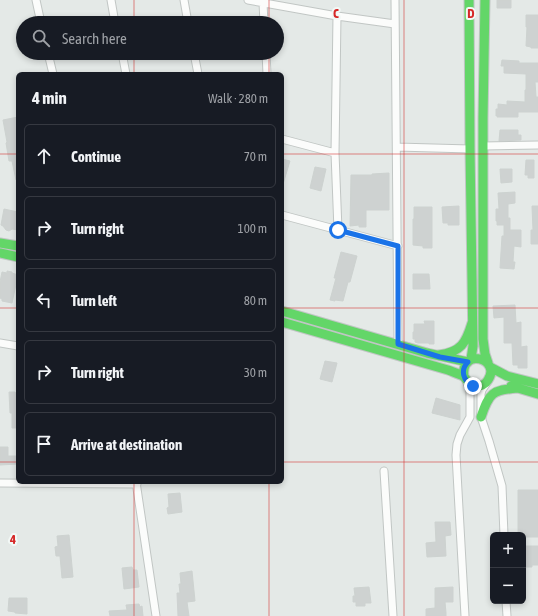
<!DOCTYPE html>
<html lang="en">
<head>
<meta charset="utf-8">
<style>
  body { margin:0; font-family:"Asap Condensed",sans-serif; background:#20242c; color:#f1f3f6 }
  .controls { position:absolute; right:12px; bottom:12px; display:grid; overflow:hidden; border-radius:6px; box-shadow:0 2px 6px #0003 }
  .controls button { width:36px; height:36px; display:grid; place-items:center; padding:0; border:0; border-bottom:1px solid #363941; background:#171b24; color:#f1f3f6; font:20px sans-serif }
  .stop { position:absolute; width:12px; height:12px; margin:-9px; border:3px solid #1a73e8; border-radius:50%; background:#fff }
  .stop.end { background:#1a73e8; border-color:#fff; box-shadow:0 1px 4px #0008 }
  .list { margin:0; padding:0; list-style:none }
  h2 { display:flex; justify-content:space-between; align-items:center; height:52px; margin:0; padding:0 16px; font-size:17px }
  h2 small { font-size:13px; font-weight:400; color:#9ea1a6 }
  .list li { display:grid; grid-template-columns:26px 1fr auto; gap:12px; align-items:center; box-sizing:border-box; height:64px; margin:0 8px 8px; padding:0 8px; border:1px solid #363941; border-radius:6px }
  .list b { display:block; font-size:15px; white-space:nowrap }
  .list em { font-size:13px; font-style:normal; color:#9ea1a6 }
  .icon { flex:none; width:22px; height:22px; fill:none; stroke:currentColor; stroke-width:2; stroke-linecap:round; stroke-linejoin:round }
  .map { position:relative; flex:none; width:538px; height:616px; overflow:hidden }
  .search { position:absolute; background:#171b24; box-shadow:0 2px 6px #0003; left:16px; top:16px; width:268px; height:44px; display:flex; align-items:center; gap:10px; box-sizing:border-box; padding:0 14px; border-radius:22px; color:#9ea1a6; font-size:15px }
  .panel { position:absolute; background:#171b24; box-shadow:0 2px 6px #0003; left:16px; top:72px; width:268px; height:412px; border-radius:6px }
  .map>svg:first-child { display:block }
  .building { fill:#ced2d1; stroke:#cdd2d0 }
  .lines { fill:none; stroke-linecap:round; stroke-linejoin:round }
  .street-casing { stroke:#c1c6c4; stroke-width:9 }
  .fast-casing { stroke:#c0c6c4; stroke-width:11 }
  .street { stroke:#fbfcfb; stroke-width:7 }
  .fast { stroke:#63d668; stroke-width:9 }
  .route { stroke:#1a73e8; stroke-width:5 }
  .grid { fill:none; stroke:#d62828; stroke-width:1; stroke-opacity:0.55 }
  .grid-label { font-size:13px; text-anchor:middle; font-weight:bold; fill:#d62828; stroke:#f2f8f6; stroke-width:4; stroke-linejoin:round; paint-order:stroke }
</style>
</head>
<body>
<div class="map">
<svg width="538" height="616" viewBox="0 0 538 616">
  <rect width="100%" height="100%" fill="#e4e9e7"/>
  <path class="building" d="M497 0H511V8H497Z
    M526 15H538V48H531V47L526 46 527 27H526Z
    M502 60 519 61V63H538V82H535L536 97H538V112H518V117H497L498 116H496V109H498V104L507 105V101L525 102V90H526V74L504 73V66H501Z
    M18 117V180H16L12 161H9L6 143 7 142 3 120Z
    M500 130H518V135H521V140L499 141Z
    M282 159 290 161 283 184H282Z
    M526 160H534V178H528V175H525Z
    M315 167 326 169 321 191 310 188Z
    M500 169H512V182L501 183Z
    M389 173V210H366V227H359V225L350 226 351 175H372V174Z
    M515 192V203L508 204V218H510V230H521V247L514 246 513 262H515L514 269 500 268 502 236H504V225H497V221H496V209H499L498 193Z
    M459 206V225H448V223H443L442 207Z
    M532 206H538V244H531V230H533Z
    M414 207H432V248H423V246L413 245V219H414Z
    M4 209 18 212V230L12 229 9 231 6 230 3 226 1 225Z
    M341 252 357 256 350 282H348L343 301 335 300V301L330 300 336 278H334Z
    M7 271 12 272V273L18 275 12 303 2 301V299L0 298V282L2 272 7 273Z
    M413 274H429L430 289H413Z
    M515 305 516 323 521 322V347L527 346V368H518V365H513L512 343H504V317L494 318 493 306Z
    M424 321H434V344H429V343H418L415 342V339H413V332H414V324H425Z
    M325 361 337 363 332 382 320 379Z
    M9 392H15L16 394H18V428H12V413H10Z
    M436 398 460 405V420L432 413Z
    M0 447H8V456H18V464L0 465Z
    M518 490H538V537H523V535H518Z
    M180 493 182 512 168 514 167 508 169 507 168 494Z
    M435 522H450L451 535 445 536 446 556 427 557 426 543 436 542Z
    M69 535 73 577 62 578 60 556H56L55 547 58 546 57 536Z
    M523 546H538V565H532V567H523Z
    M132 567 133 570H137L139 587 124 589 122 568Z
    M192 571 195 601 187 602 189 616H178L177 593H180L179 584H181L180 573Z
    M369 587 371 603H365V606H356V602H353V596H355L354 588Z
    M453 587V602H445L446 613V616H426V609L435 608V588Z
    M9 598H27V614L15 613V612L8 611Z
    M139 604 140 607 142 606 143 616H110L109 611 127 610 126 605Z"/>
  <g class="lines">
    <g class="street-casing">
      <path id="street" d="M36 0 41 23
        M111 0 115 23
        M184 0 188 23
        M248 0 337 16 395 24
        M395 0 398 344
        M263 3 264 23
        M337 16 335 153 338 230
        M48 53 53 74
        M122 53 126 74
        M194 53 198 74
        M266 53 267 74
        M48 55 60 53
        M282 139 335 153
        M483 146 538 145
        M397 147 470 149
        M282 215 398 246
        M0 343 18 346
        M486 384 482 390 481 394V417L489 441 502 486 504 535
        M384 471 393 616
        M136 482 156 616
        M0 483 137 484
        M506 601 507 616
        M465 616 456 455 457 444 460 435 470 417V389L467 383"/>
    </g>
    <g class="fast-casing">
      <path id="fast" d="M469 0 470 149 473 346 471 359
        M485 0 483 118V339L485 354 488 363
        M0 243 18 246
        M0 253 18 257
        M282 311 427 353 468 362
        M282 322 448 370C453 372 459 374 463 376 468 380 468 385 475 386 480 387 485 385 488 380 502 359 460 346 464 377
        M439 355C461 352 466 343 472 323
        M490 367 507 376 538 384
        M511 386 538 394
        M481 417C489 393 492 390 518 388"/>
    </g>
    <use href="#street" class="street"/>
    <use href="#fast" class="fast"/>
  </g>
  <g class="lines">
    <path class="route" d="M338 230 398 246V344L440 357 468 362C460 370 463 381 473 386"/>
  </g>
  <path class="grid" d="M134 0V23M269 0V23M404 0V616M134 53V74M269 53V74M0 154H18M282 154H538M0 308H18M282 308H538M0 462H18M282 462H538M134 482V616M269 482V616"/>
  <g class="grid-label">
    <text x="336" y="18">C</text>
    <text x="471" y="18">D</text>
    <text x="13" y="544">4</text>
  </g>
</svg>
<div class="controls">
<button>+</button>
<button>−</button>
</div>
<div class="stop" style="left:338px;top:230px"></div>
<div class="stop end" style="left:473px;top:386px"></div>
<div class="search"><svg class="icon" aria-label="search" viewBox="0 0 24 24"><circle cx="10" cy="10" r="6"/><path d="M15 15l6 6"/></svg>Search here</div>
<section class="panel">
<h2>4 min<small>Walk · 280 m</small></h2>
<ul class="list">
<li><svg class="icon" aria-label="ahead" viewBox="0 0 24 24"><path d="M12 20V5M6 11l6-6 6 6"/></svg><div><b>Continue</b></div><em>70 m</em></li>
<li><svg class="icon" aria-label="right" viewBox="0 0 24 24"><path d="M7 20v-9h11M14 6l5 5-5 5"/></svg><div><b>Turn right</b></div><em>100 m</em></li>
<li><svg class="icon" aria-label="left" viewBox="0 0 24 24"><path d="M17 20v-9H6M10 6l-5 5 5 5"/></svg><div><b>Turn left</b></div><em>80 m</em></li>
<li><svg class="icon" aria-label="right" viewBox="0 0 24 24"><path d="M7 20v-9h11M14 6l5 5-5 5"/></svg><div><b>Turn right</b></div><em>30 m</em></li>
<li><svg class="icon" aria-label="arrive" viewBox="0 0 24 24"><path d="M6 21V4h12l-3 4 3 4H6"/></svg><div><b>Arrive at destination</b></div></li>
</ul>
</section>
</div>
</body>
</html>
